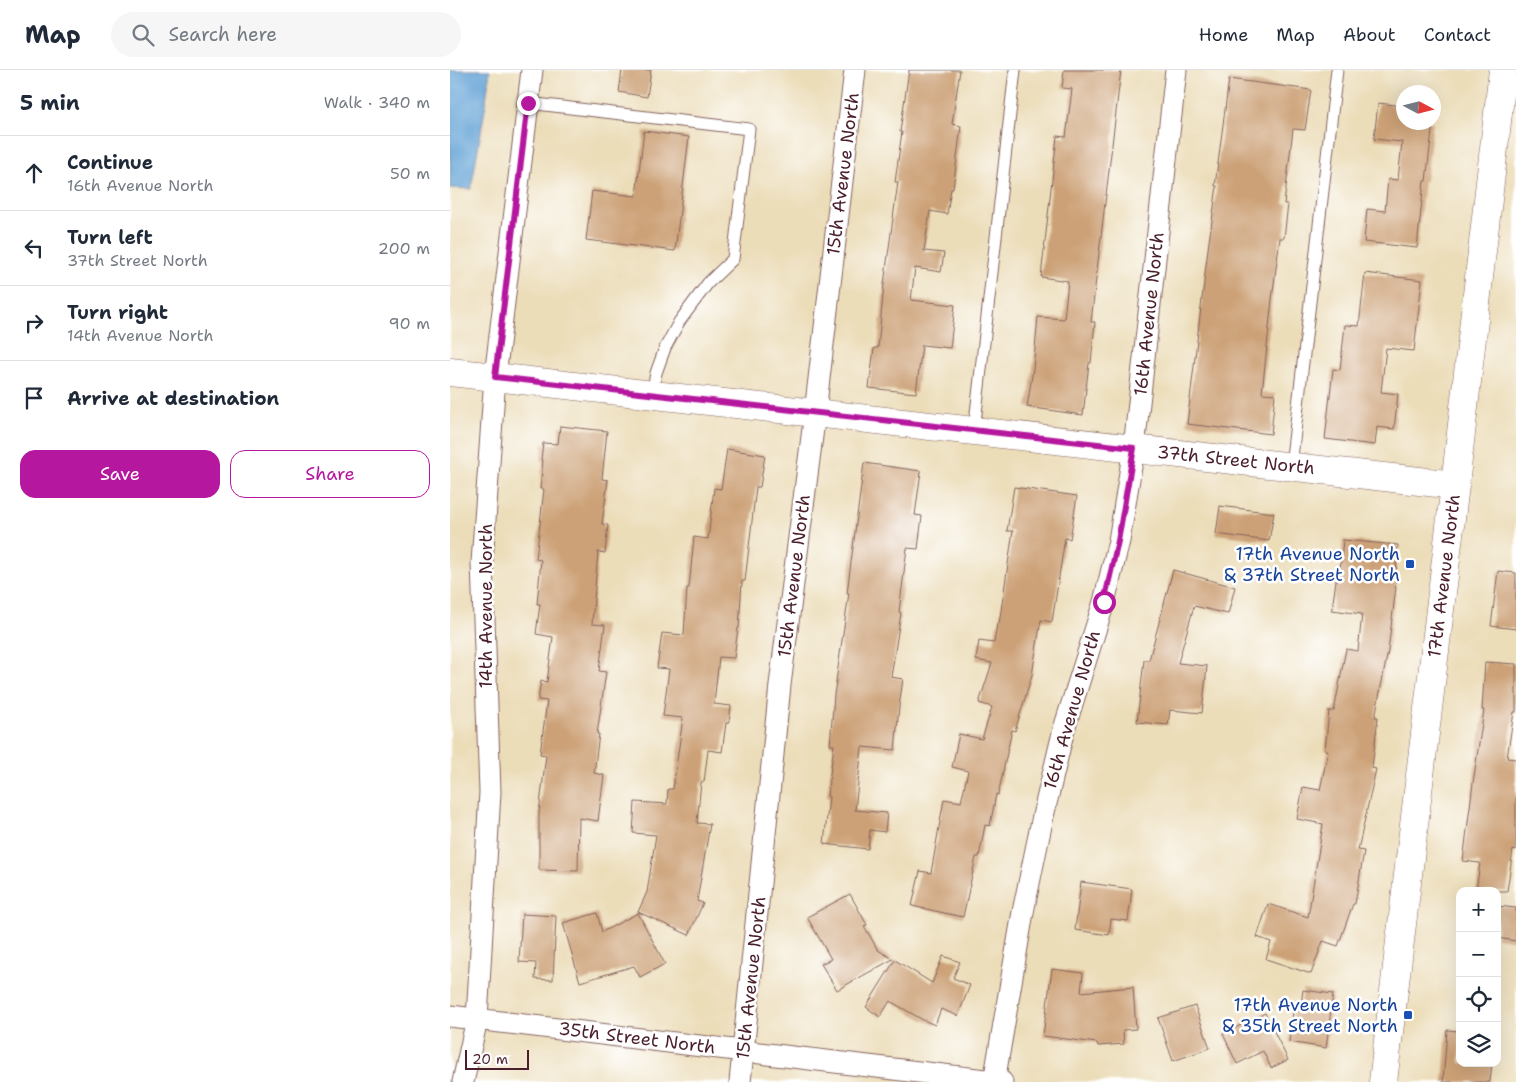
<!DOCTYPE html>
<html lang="en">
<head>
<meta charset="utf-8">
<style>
  body { margin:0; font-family:"Shantell Sans",sans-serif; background:#f6f6f7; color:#1f2937 }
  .controls { position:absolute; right:15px; bottom:15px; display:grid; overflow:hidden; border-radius:10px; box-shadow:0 5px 20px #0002 }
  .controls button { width:45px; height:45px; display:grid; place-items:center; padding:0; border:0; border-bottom:1px solid #e0e1e3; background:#fff; color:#1f2937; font:25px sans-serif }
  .compass { position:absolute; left:946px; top:15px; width:45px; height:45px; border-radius:50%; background:#fff; box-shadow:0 5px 20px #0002; rotate:97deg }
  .scale { position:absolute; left:15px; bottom:12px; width:64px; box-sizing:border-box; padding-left:5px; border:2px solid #4a1f2b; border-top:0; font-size:14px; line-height:18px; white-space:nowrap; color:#4a1f2b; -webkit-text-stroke:4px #fff; paint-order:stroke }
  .stop { position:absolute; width:15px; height:15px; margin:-11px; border:4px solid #b5179e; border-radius:50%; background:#fff }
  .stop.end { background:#b5179e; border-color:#fff; box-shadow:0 1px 5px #0008 }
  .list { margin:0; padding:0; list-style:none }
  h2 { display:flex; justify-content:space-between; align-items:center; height:65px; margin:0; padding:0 20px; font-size:21px }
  h2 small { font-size:16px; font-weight:400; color:#747a83 }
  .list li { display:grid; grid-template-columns:32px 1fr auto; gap:15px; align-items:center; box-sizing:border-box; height:75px; padding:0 20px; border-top:1px solid #e0e1e3 }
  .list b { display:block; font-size:19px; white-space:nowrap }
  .list p { margin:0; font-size:16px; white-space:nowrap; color:#747a83 }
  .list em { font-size:16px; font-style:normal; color:#747a83 }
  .actions { display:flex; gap:10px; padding:15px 20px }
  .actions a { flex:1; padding:11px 0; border:1px solid #b5179e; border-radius:15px; text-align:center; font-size:18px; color:#b5179e }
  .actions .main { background:#b5179e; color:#fff }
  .icon { flex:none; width:28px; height:28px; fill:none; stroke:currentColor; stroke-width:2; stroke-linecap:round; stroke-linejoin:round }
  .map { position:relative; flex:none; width:1066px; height:1012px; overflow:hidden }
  header { display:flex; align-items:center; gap:30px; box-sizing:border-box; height:70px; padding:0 25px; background:#fff; border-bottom:1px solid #e0e1e3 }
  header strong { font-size:24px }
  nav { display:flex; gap:28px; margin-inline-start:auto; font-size:18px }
  .search { width:350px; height:45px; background:#f6f6f7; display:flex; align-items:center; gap:12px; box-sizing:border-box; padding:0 18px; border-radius:28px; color:#747a83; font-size:19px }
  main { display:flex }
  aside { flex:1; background:#fff }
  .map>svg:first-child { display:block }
  .water { fill:#62a2d5; stroke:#566080 }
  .building { fill:#cca177 }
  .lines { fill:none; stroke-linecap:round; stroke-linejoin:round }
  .lane-casing { stroke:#83625d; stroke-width:13 }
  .street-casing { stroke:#83625d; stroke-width:23 }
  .secondary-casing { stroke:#83625d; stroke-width:29 }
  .lane { stroke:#fff; stroke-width:11 }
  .street { stroke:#fff; stroke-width:21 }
  .secondary { stroke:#fff; stroke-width:28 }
  .route { stroke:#b5179e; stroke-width:6 }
  .transit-dot { fill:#1a4fb4; stroke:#fff; stroke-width:2 }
  .labels { text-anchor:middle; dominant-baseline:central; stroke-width:5; stroke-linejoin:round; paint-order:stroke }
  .street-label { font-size:18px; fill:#4a1f2b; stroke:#fff }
  .transit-label { font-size:18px; fill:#164399; stroke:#fff; text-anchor:end }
</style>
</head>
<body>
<header>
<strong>Map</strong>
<div class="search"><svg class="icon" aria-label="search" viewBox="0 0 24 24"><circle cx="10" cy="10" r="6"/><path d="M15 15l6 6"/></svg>Search here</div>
<nav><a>Home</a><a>Map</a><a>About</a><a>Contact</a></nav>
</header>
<main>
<aside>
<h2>5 min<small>Walk · 340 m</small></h2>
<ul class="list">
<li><svg class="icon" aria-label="ahead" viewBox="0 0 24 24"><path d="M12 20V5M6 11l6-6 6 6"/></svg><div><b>Continue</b><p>16th Avenue North</p></div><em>50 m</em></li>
<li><svg class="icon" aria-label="left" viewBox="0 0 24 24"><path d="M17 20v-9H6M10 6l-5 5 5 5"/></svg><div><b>Turn left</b><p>37th Street North</p></div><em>200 m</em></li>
<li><svg class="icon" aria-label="right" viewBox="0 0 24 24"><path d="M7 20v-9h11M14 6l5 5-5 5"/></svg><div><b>Turn right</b><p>14th Avenue North</p></div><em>90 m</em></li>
<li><svg class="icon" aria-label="arrive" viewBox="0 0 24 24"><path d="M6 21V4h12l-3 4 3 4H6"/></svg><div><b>Arrive at destination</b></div></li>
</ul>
<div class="actions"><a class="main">Save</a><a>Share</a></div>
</aside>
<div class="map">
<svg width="1066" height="1012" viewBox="0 0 1066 1012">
  <rect width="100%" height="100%" fill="#fff"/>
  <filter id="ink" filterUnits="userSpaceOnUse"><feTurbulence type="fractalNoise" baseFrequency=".02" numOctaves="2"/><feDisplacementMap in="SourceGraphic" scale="10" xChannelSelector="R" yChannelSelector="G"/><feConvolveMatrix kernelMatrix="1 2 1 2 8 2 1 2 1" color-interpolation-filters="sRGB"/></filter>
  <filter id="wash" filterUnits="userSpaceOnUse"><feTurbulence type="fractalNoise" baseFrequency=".0096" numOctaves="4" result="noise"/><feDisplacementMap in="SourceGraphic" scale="20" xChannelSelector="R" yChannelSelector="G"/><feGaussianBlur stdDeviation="1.12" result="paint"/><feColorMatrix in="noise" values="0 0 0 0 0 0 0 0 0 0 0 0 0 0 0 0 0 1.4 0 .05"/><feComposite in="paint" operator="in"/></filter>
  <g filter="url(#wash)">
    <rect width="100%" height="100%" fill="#ecddb9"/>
    <path class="water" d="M0 0H40L35 39 21 119 0 118Z"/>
    <g id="blocks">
      <path class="building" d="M172 0H201L197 27 169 22Z
        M459 0H510L502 54 511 56 503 119H501L497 144 480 141 474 181 494 183 491 202 465 198 461 230 505 235 500 278 472 275 466 323 419 318 424 278H428L434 214 448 112H445L452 62H450Z
        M614 0H671L647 200 641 252H645L641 293H639L633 345 577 337 583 299 588 247 614 249 618 211 591 207 607 66 616 67 622 19 612 18Z
        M779 9 861 20 855 60 843 59 834 134H838L834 168H830L822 229 812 323 825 324 821 364 737 354 758 179 767 116H765Z
        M928 33 954 36V52H983L976 111H974L967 178 914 172 917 139 935 141 938 109 948 110 952 72 924 69Z
        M194 61 239 67 225 181 136 170 142 121 186 126Z
        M915 203 972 210 964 281 936 278 931 322 948 324 944 359 927 357 925 375 875 369 883 299 890 300 895 255 909 256Z
        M110 356 157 361 152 409 158 410 152 454 158 455 155 483 148 482 142 554 155 555 149 601 156 602 147 664H149L144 703 154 705 148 751 129 748 128 801 89 800V743L96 685 90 684 97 631 88 630 91 611 97 612 103 567 86 564 90 534H87L91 490 86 489 94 419H90L93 390H91L93 373 108 374Z
        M277 379 315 385 310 417H306L295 511H292L289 558H288L284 588 269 587 264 634 281 636 279 653H276L272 682 258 680 254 712H251L247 753 260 754 247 831 253 833 239 865 188 842 197 822 206 765 183 763 185 732 217 734 218 719H223L233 648 213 646 219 599 207 598 212 563 234 565 237 518H239L244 467 258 469 264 418 271 419Z
        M414 393 471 401 465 445 472 446 468 479 457 478 449 542 451 543 441 607 453 609 449 637 445 680 412 677 405 740 437 743 435 762 420 760 418 779 374 774 379 727 377 726 384 675H380L384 625 399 523H397Z
        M564 417 627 426 620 469 615 468 602 552 591 550 582 605 565 661 562 660 548 725 546 724 540 756 535 755 529 787H526L513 847 462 836 470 801 481 803 494 729 511 732 518 701 502 697 509 664 532 669 542 637 529 633 542 593 526 590 529 571 544 573 547 554H549L563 461H557Z
        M770 436 824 443 819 471 766 464Z
        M893 470 948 475 945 517H946L938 581 925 647H928L922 698 926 699 908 780 914 781 905 834H903L888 876 873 871 861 904 816 889 821 872 807 867 818 834 858 847 873 754 847 749 853 717 870 720 878 681 875 680 879 641H884L896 579 908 581 912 544 882 540 886 510H889Z
        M723 500 785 517 778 544 744 536 728 593 757 596 752 643 720 640 718 655 687 652 694 590H699Z
        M1048 501 1066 503V559L1041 556Z
        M1035 592 1066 594V642H1064L1057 688 1066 689V781L1063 780 1057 821H1026L1030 793 1013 791 1023 713 1034 640H1032Z
        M631 812 682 819 678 851 661 849 659 865 625 860Z
        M400 824 417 855 414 856 428 880 443 889 387 920 371 894 381 889 357 847Z
        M1047 836 1066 838V871L1047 868Z
        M147 843 152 862 188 843 215 894 190 907 184 896 130 912 113 853Z
        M72 844 106 846 103 910 85 909 86 893 69 892Z
        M493 886 510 892 503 908 520 915 508 946 491 939 485 955 473 950 440 931 430 947 416 937 445 890 482 913Z
        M602 899 633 903 631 922 683 917 686 959 673 960 674 974 648 976 647 973 593 966Z
        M853 920 883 924 876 978 839 972 844 934 851 935Z
        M745 936 760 978 723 991 708 948Z
        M815 943 838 990 821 998 813 981 787 994 773 964Z
        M997 960 1010 961V993H1042L1040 1012H993Z"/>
    </g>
  </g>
  <g filter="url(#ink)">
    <use href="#blocks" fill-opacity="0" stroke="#83625d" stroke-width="1"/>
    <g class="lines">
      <g class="lane-casing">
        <path id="lane" d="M78 33 299 59 283 189 258 213 229 252 215 278 206 303 202 324
          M524 361 565 0
          M841 396 887 0"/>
      </g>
      <g class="street-casing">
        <path id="street" d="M0 946 552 1012
          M13 1012 27 949 40 722 32 493 45 307 82 0
          M290 1012 330 615 365 343 405 0
          M544 1012 573 842 593 746 614 659 654 532 669 471 684 378 726 0"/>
      </g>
      <g class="secondary-casing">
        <path id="secondary" d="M0 302 1005 415
          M933 1012 1005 415 1053 0"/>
      </g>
      <use href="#lane" class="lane"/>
      <use href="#street" class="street"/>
      <use href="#secondary" class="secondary"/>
    </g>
  </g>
  <g class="lines" filter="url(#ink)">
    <path class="route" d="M78 33 45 307 684 378 668 471 654 532"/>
  </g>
  <g class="transit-dot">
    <rect x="955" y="489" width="10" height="10" rx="2.5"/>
    <rect x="953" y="940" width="10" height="10" rx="2.5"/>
  </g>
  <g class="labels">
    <g class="street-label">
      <text transform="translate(393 104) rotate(-83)">15th Avenue North</text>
      <text transform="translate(699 244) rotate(-84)">16th Avenue North</text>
      <text transform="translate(786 390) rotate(6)">37th Street North</text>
      <text transform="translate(344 506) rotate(-83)">15th Avenue North</text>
      <text transform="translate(994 506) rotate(-83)">17th Avenue North</text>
      <text transform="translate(36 536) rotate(-90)">14th Avenue North</text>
      <text transform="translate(622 640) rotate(-74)">16th Avenue North</text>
      <text transform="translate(301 908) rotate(-84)">15th Avenue North</text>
      <text transform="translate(187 968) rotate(7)">35th Street North</text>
    </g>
    <g class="transit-label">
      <text x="950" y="484">17th Avenue North<tspan x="950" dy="21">&amp; 37th Street North</tspan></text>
      <text x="948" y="935">17th Avenue North<tspan x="948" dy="21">&amp; 35th Street North</tspan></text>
    </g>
  </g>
</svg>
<div class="controls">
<button>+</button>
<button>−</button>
<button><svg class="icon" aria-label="locate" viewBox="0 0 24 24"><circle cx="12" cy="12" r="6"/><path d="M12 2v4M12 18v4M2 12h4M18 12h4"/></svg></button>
<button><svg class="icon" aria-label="layers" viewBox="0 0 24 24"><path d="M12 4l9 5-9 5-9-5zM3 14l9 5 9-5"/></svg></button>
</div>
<svg class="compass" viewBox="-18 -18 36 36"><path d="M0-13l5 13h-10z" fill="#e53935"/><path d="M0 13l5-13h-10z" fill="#747a83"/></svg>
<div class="scale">20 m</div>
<div class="stop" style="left:654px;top:532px"></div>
<div class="stop end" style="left:78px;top:33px"></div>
</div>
</main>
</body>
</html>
